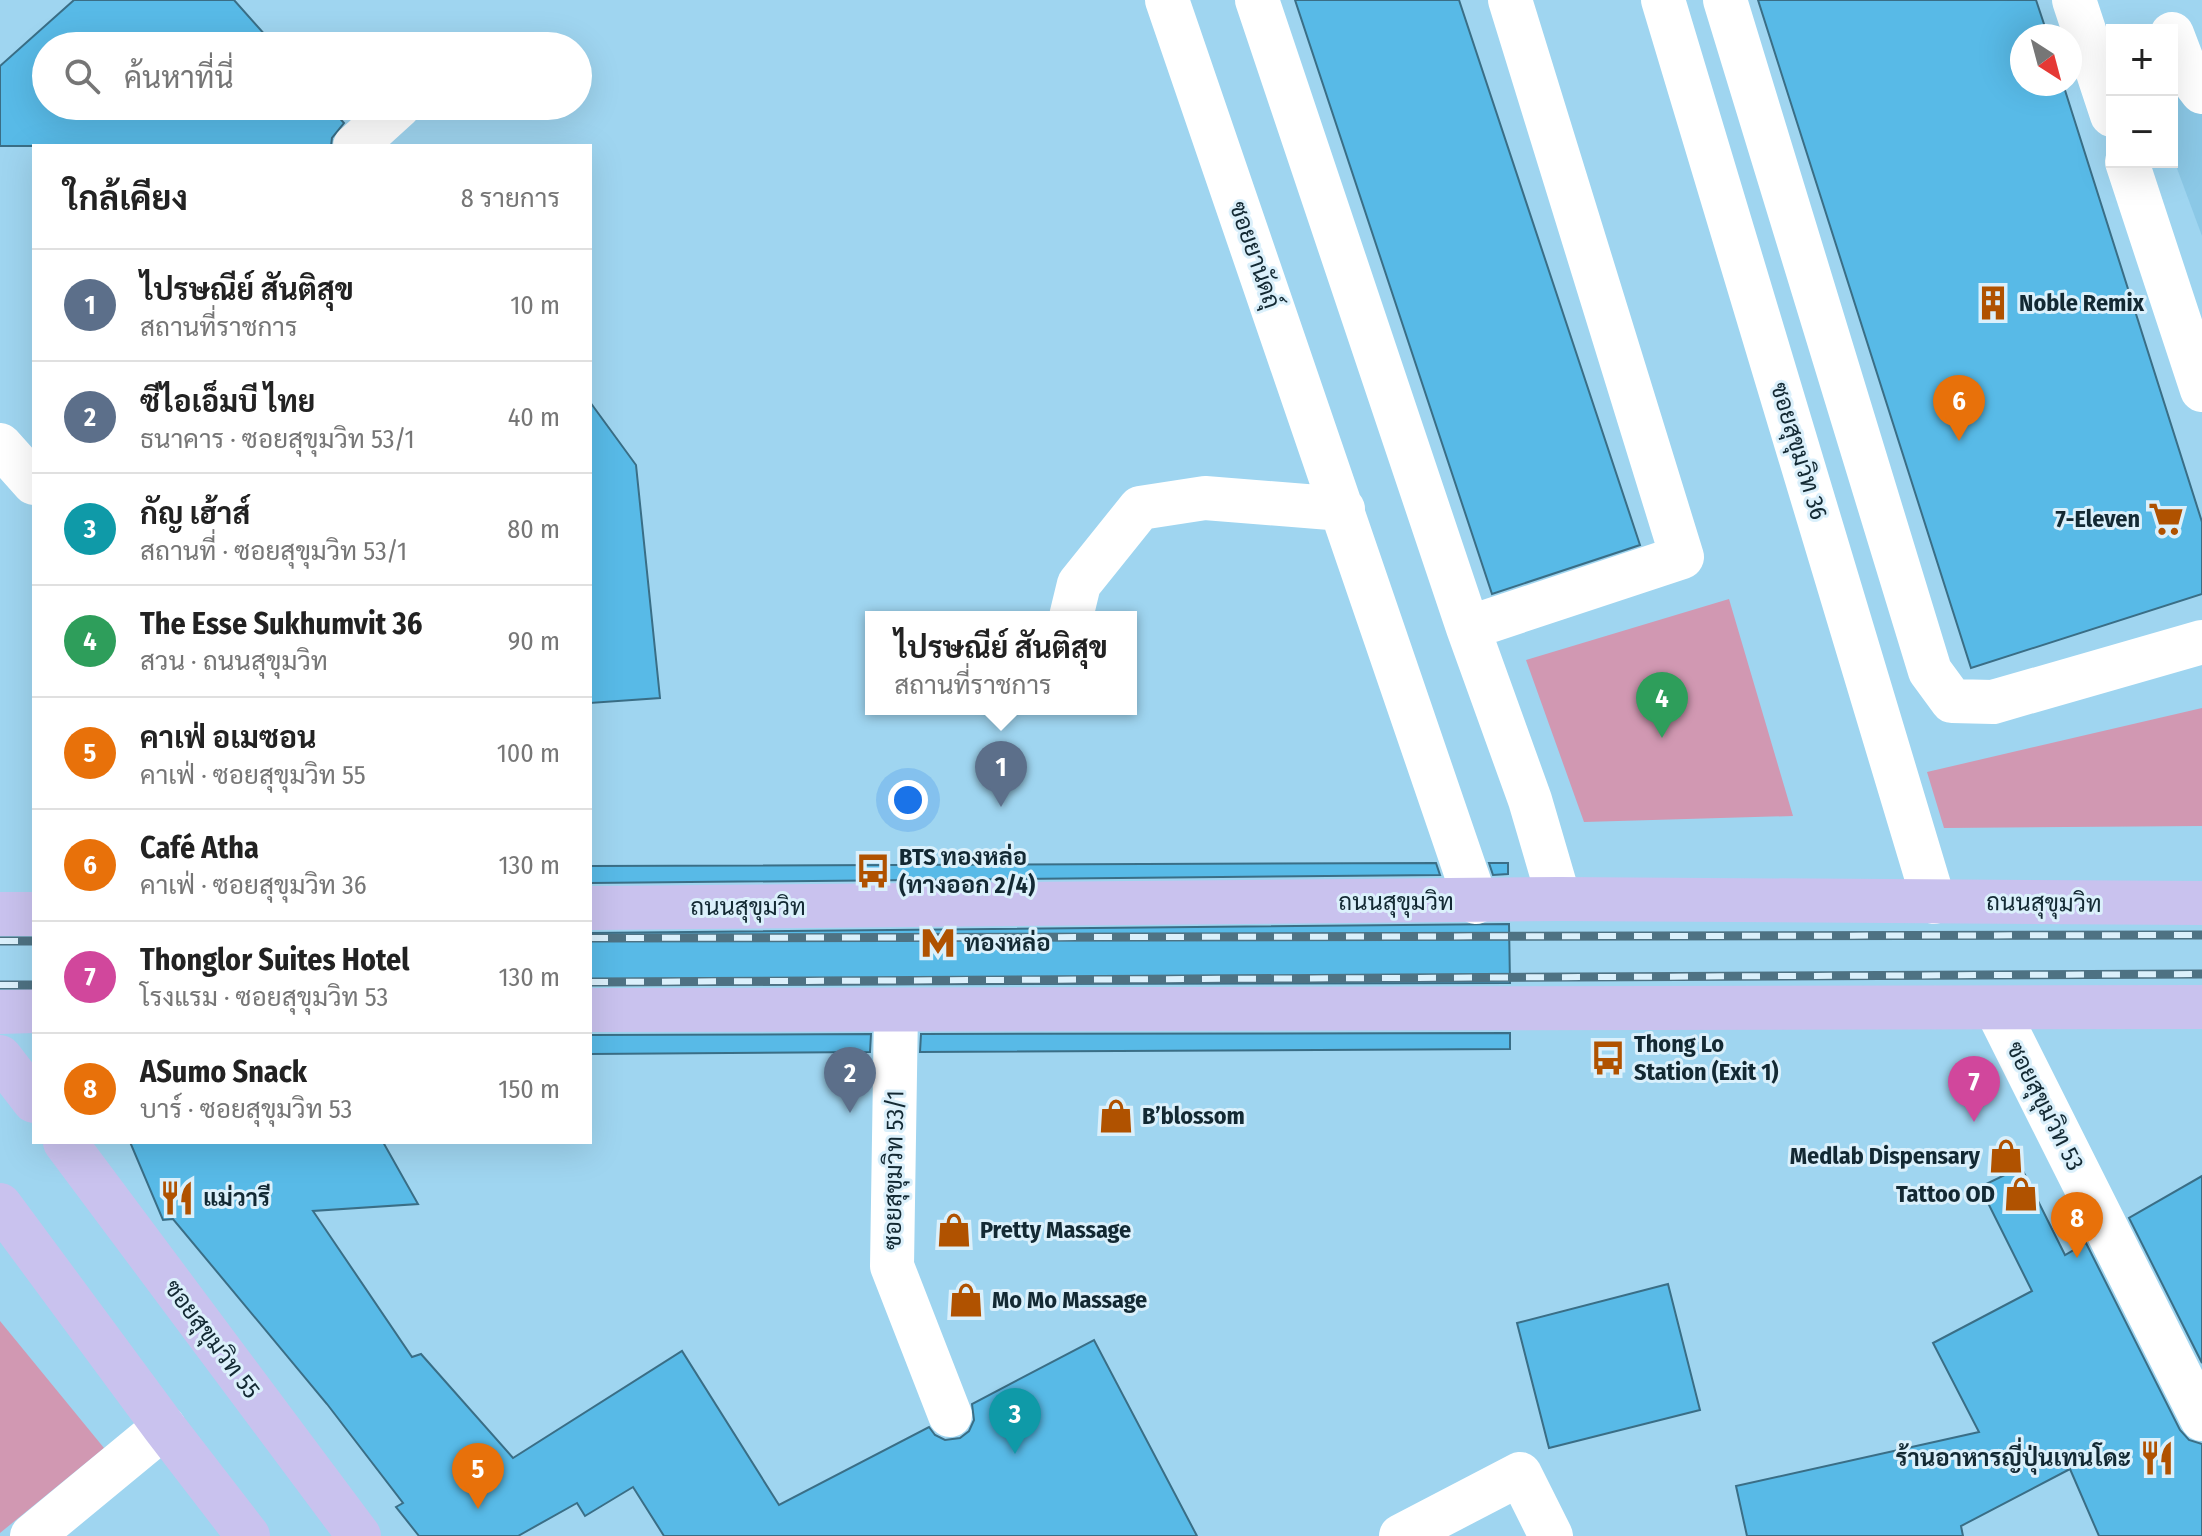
<!DOCTYPE html>
<html lang="th">
<head>
<meta charset="utf-8">
<style>
  body { margin:0; font-family:"Fira Sans Condensed",Sarabun,sans-serif; background:#f2f2f2; color:#222 }
  .controls { position:absolute; right:24px; top:24px; display:grid; overflow:hidden; border-radius:0px; box-shadow:0 8px 32px #0002 }
  .controls button { width:72px; height:72px; display:grid; place-items:center; padding:0; border:0; border-bottom:2px solid #e0e0e0; background:#fff; color:#222; font:40px sans-serif }
  .compass { position:absolute; left:2010px; top:24px; width:72px; height:72px; border-radius:50%; background:#fff; box-shadow:0 8px 32px #0002; rotate:144deg }
  .you { position:absolute; left:908px; top:800px; width:28px; height:28px; margin:-20px; border:6px solid #fff; border-radius:50%; background:#1a73e8; box-shadow:0 0 0 12px #1a73e833 }
  .badge { display:grid; place-items:center; width:52px; height:52px; border-radius:50%; background:#b05200; color:#fff; font-size:26px; font-weight:700 }
  .pin { position:absolute; translate:-50% -66px; filter:drop-shadow(0 2px 4px #0008) }
  .pin::after { content:''; position:absolute; top:42px; width:28px; height:24px; background:inherit; clip-path:polygon(0 0,100% 0,50% 100%) }
  .popup { position:absolute; left:865px; top:611px; width:272px; height:104px; box-sizing:border-box; display:grid; place-content:center; border-radius:0px; background:#fff; filter:drop-shadow(0 2px 6px #0005); font-size:26px; white-space:nowrap; color:#767676 }
  .popup b { font-size:30px; color:#222 }
  .popup::after { content:''; position:absolute; left:50%; top:100%; margin-left:-16px; border:16px solid transparent; border-top-color:#fff }
  .list { margin:0; padding:0; list-style:none }
  h2 { display:flex; justify-content:space-between; align-items:center; height:104px; margin:0; padding:0 32px; font-size:34px }
  h2 small { font-size:26px; font-weight:400; color:#767676 }
  .list li { display:grid; grid-template-columns:52px 1fr auto; gap:24px; align-items:center; box-sizing:border-box; height:112px; padding:0 32px; border-top:2px solid #e0e0e0 }
  .list b { display:block; font-size:30px; white-space:nowrap }
  .list p { margin:0; font-size:26px; white-space:nowrap; color:#767676 }
  .list em { font-size:26px; font-style:normal; color:#767676 }
  .icon { flex:none; width:44px; height:44px; fill:none; stroke:currentColor; stroke-width:2; stroke-linecap:round; stroke-linejoin:round }
  .map { position:relative; flex:none; width:2202px; height:1536px; overflow:hidden }
  .search { position:absolute; background:#fff; box-shadow:0 8px 32px #0002; left:32px; top:32px; width:560px; height:88px; display:flex; align-items:center; gap:20px; box-sizing:border-box; padding:0 28px; border-radius:44px; color:#767676; font-size:30px }
  .panel { position:absolute; background:#fff; box-shadow:0 8px 32px #0002; left:32px; top:144px; width:560px; height:1000px; border-radius:0px }
  .map>svg:first-child { display:block }
  .built { fill:#8bc8e6 }
  .green { fill:#d198b2 }
  .building { fill:#58bae7; stroke:#3a6e86; stroke-width:2 }
  .lines { fill:none; stroke-linecap:round; stroke-linejoin:round }
  .minor { stroke:#fff; stroke-width:44 }
  .major { stroke:#c9c2ee; stroke-width:44 }
  .rail-casing { stroke:#4e7283; stroke-width:9 }
  .rail { stroke:#dbf0fb; stroke-width:6; stroke-dasharray:18; stroke-linecap:butt }
  .labels { text-anchor:middle; dominant-baseline:central; stroke-width:6; stroke-linejoin:round; paint-order:stroke }
  .street-label { font-size:24px; fill:#132933; stroke:#dbf0fb }
  .poi-label { font-size:24px; font-weight:bold; fill:#132933; stroke:#dbf0fb; text-anchor:start }
</style>
</head>
<body>
<div class="map">
<svg width="2202" height="1536" viewBox="0 0 2202 1536">
  <rect width="100%" height="100%" fill="#9fd5f0"/>
  <path class="built" d="M2202 55V236L2172 155V69Z"/>
  <path class="green" d="M1729 599 1793 816 1584 822 1526 660Z
    M2202 708V826L1944 828 1927 772Z
    M0 1321 104 1448 0 1533Z"/>
  <path class="building" d="M74 0H234L275 46H46V106H329L344 123 332 138 331 146H0V66Z
    M1295 0H1459L1640 545 1492 594Z
    M1758 0H2036L2048 36H2022V84H2063L2202 522V594L1971 668Z
    M590 402 636 465 660 698 590 703Z
    M1436 863 1440 875 590 883V866Z
    M1489 863H1508V874L1493 875Z
    M1509 924 1510 983 590 985V933Z
    M1510 1033V1049L920 1052 921 1034Z
    M871 1034 870 1052 590 1054V1035Z
    M130 1142H383L418 1204 313 1211 412 1357 421 1354 513 1458 682 1351 779 1505 929 1427 935 1435 945 1440 960 1438 969 1431 974 1420 972 1404 1094 1340 1197 1536H664L633 1487 585 1516 577 1503 518 1536H419L396 1507 403 1503 327 1404 173 1219 163 1220Z
    M2021 1167 2065 1255 2086 1243 2180 1430 2189 1440 2202 1444V1536H2099L2070 1469 1961 1526 1963 1536H1747L1736 1486 1979 1432 1933 1343 2032 1291 1980 1187Z
    M2202 1176V1363L2129 1218Z
    M1668 1284 1700 1410 1549 1448 1517 1323Z"/>
  <g class="lines">
    <path class="minor" d="M1167 0 1476 902
      M1257 0 1468 628 1530 800 1559 899
      M1663 0 1934 902
      M1725 0 1930 671 1952 701 1993 702 2202 642
      M2074 0 2112 115
      M2172 34 2186 71 2202 92
      M355 146 399 106
      M2127 162 2202 390
      M0 445 34 483
      M1071 617 1079 584 1140 508 1205 498 1343 509
      M1468 628 1682 557 1510 0
      M1996 1008 2202 1419
      M896 1010 892 1266 950 1415
      M32 1536 164 1427
      M1401 1536 1520 1474 1551 1536"/>
    <path class="major" d="M590 908 1559 899 2202 903
      M0 914H34
      M590 1010 2202 1007
      M0 1012 34 1011
      M0 1057 34 1101
      M65 1142 359 1536
      M0 1205 164 1427 248 1536"/>
    <g class="rail-casing">
      <path id="rail" d="M590 938 2202 935
        M0 941H34
        M590 982 2202 974
        M0 985H34"/>
    </g>
    <use href="#rail" class="rail"/>
  </g>
  <defs>
    <g id="building-bare" transform="scale(2.76)"><path d="M-4-6H4V6H1V3H-1V6H-4ZM-2.5-4.3h1.7v1.8h-1.7ZM.8-4.3h1.7v1.8H.8ZM-2.5-1h1.7V.8h-1.7ZM.8-1h1.7V.8H.8Z" fill="#b05200" stroke="#dbf0fb" stroke-width="2.5" paint-order="stroke"/></g>
    <g id="supermarket-bare" transform="scale(2.76)"><path d="M-6-5.5h2.5l.6 2H6L4.5 2H-2.5L-4.4-4H-6ZM-1.5 3.2a1.3 1.3 0 1 0 .1 0ZM3 3.2a1.3 1.3 0 1 0 .1 0Z" fill="#b05200" stroke="#dbf0fb" stroke-width="2.5" paint-order="stroke"/></g>
    <g id="bus-bare" transform="scale(2.76)"><path d="M-5-6H5V4H4V6H2V4H-2V6H-4V4H-5ZM-3.5-4V0h7V-4ZM-3.5 1.2v1.5H-2V1.2ZM2 1.2v1.5H3.5V1.2Z" fill="#b05200" stroke="#dbf0fb" stroke-width="2.5" paint-order="stroke"/></g>
    <g id="metro-bare" transform="scale(2.76)"><path d="M-5.5 5V-5H-3L0 0L3-5H5.5V5H3V-.5L0 4L-3-.5V5Z" fill="#b05200" stroke="#dbf0fb" stroke-width="2.5" paint-order="stroke"/></g>
    <g id="shop-bare" transform="scale(2.76)"><path d="M-5-2.5h2.3a2.7 3.5 0 0 1 5.4 0H5L5.5 6h-11ZM-1.5-2.5h3a1.5 2.3 0 0 0-3 0Z" fill="#b05200" stroke="#dbf0fb" stroke-width="2.5" paint-order="stroke"/></g>
    <g id="restaurant-bare" transform="scale(2.76)"><path d="M-5-6h1v4h1v-4h1v4h1v-4h1v5L-1.5 .5V6h-2V.5L-5-1ZM5-6V6H3V1.5H1.5Q1.5-4 5-6Z" fill="#b05200" stroke="#dbf0fb" stroke-width="2.5" paint-order="stroke"/></g>
  </defs>
  <g fill-rule="evenodd">
    <use href="#building-bare" x="1993" y="303"/>
    <use href="#supermarket-bare" x="2166" y="519"/>
    <use href="#bus-bare" x="873" y="871"/>
    <use href="#metro-bare" x="938" y="943"/>
    <use href="#bus-bare" x="1608" y="1058"/>
    <use href="#shop-bare" x="1116" y="1116"/>
    <use href="#shop-bare" x="2006" y="1156"/>
    <use href="#shop-bare" x="2021" y="1194"/>
    <use href="#restaurant-bare" x="177" y="1198"/>
    <use href="#shop-bare" x="954" y="1230"/>
    <use href="#shop-bare" x="966" y="1300"/>
    <use href="#restaurant-bare" x="2157" y="1458"/>
  </g>
  <g class="labels">
    <g class="street-label">
      <text transform="translate(1255 255) rotate(71)">ซอยยานัดถุ์</text>
      <text transform="translate(1799 451) rotate(73)">ซอยสุขุมวิท 36</text>
      <text x="1396" y="902">ถนนสุขุมวิท</text>
      <text transform="translate(2044 903) rotate(1)">ถนนสุขุมวิท</text>
      <text x="748" y="907">ถนนสุขุมวิท</text>
      <text transform="translate(2045 1106) rotate(63)">ซอยสุขุมวิท 53</text>
      <text transform="translate(894 1170) rotate(-89)">ซอยสุขุมวิท 53/1</text>
      <text transform="translate(212 1339) rotate(53)">ซอยสุขุมวิท 55</text>
    </g>
    <g class="poi-label">
      <text x="2019" y="303">Noble Remix</text>
      <text x="2140" y="519" text-anchor="end">7-Eleven</text>
      <text x="899" y="857">BTS ทองหล่อ<tspan x="899" dy="28">(ทางออก 2/4)</tspan></text>
      <text x="964" y="943">ทองหล่อ</text>
      <text x="1634" y="1044">Thong Lo<tspan x="1634" dy="28">Station (Exit 1)</tspan></text>
      <text x="1142" y="1116">B’blossom</text>
      <text x="1980" y="1156" text-anchor="end">Medlab Dispensary</text>
      <text x="1995" y="1194" text-anchor="end">Tattoo OD</text>
      <text x="203" y="1198">แม่วารี</text>
      <text x="980" y="1230">Pretty Massage</text>
      <text x="992" y="1300">Mo Mo Massage</text>
      <text x="2131" y="1458" text-anchor="end">ร้านอาหารญี่ปุ่นเทนโดะ</text>
    </g>
  </g>
</svg>
<div class="controls">
<button>+</button>
<button>−</button>
</div>
<svg class="compass" viewBox="-18 -18 36 36"><path d="M0-13l5 13h-10z" fill="#e53935"/><path d="M0 13l5-13h-10z" fill="#767676"/></svg>
<div class="you"></div>
<div class="pin badge" style="left:1001px;top:807px;background:#5c6f8a">1</div>
<div class="popup"><b>ไปรษณีย์ สันติสุข</b>สถานที่ราชการ</div>
<div class="pin badge" style="left:850px;top:1113px;background:#5c6f8a">2</div>
<div class="pin badge" style="left:1015px;top:1454px;background:#0f9aa8">3</div>
<div class="pin badge" style="left:1662px;top:738px;background:#2e9e5b">4</div>
<div class="pin badge" style="left:478px;top:1509px;background:#e8710a">5</div>
<div class="pin badge" style="left:1959px;top:441px;background:#e8710a">6</div>
<div class="pin badge" style="left:1974px;top:1122px;background:#d1479c">7</div>
<div class="pin badge" style="left:2077px;top:1258px;background:#e8710a">8</div>
<div class="search"><svg class="icon" aria-label="search" viewBox="0 0 24 24"><circle cx="10" cy="10" r="6"/><path d="M15 15l6 6"/></svg>ค้นหาที่นี่</div>
<section class="panel">
<h2>ใกล้เคียง<small>8 รายการ</small></h2>
<ul class="list">
<li><span class="badge" style="background:#5c6f8a">1</span><div><b>ไปรษณีย์ สันติสุข</b><p>สถานที่ราชการ</p></div><em>10 m</em></li>
<li><span class="badge" style="background:#5c6f8a">2</span><div><b>ซีไอเอ็มบี ไทย</b><p>ธนาคาร · ซอยสุขุมวิท 53/1</p></div><em>40 m</em></li>
<li><span class="badge" style="background:#0f9aa8">3</span><div><b>กัญ เฮ้าส์</b><p>สถานที่ · ซอยสุขุมวิท 53/1</p></div><em>80 m</em></li>
<li><span class="badge" style="background:#2e9e5b">4</span><div><b>The Esse Sukhumvit 36</b><p>สวน · ถนนสุขุมวิท</p></div><em>90 m</em></li>
<li><span class="badge" style="background:#e8710a">5</span><div><b>คาเฟ่ อเมซอน</b><p>คาเฟ่ · ซอยสุขุมวิท 55</p></div><em>100 m</em></li>
<li><span class="badge" style="background:#e8710a">6</span><div><b>Café Atha</b><p>คาเฟ่ · ซอยสุขุมวิท 36</p></div><em>130 m</em></li>
<li><span class="badge" style="background:#d1479c">7</span><div><b>Thonglor Suites Hotel</b><p>โรงแรม · ซอยสุขุมวิท 53</p></div><em>130 m</em></li>
<li><span class="badge" style="background:#e8710a">8</span><div><b>ASumo Snack</b><p>บาร์ · ซอยสุขุมวิท 53</p></div><em>150 m</em></li>
</ul>
</section>
</div>
</body>
</html>
